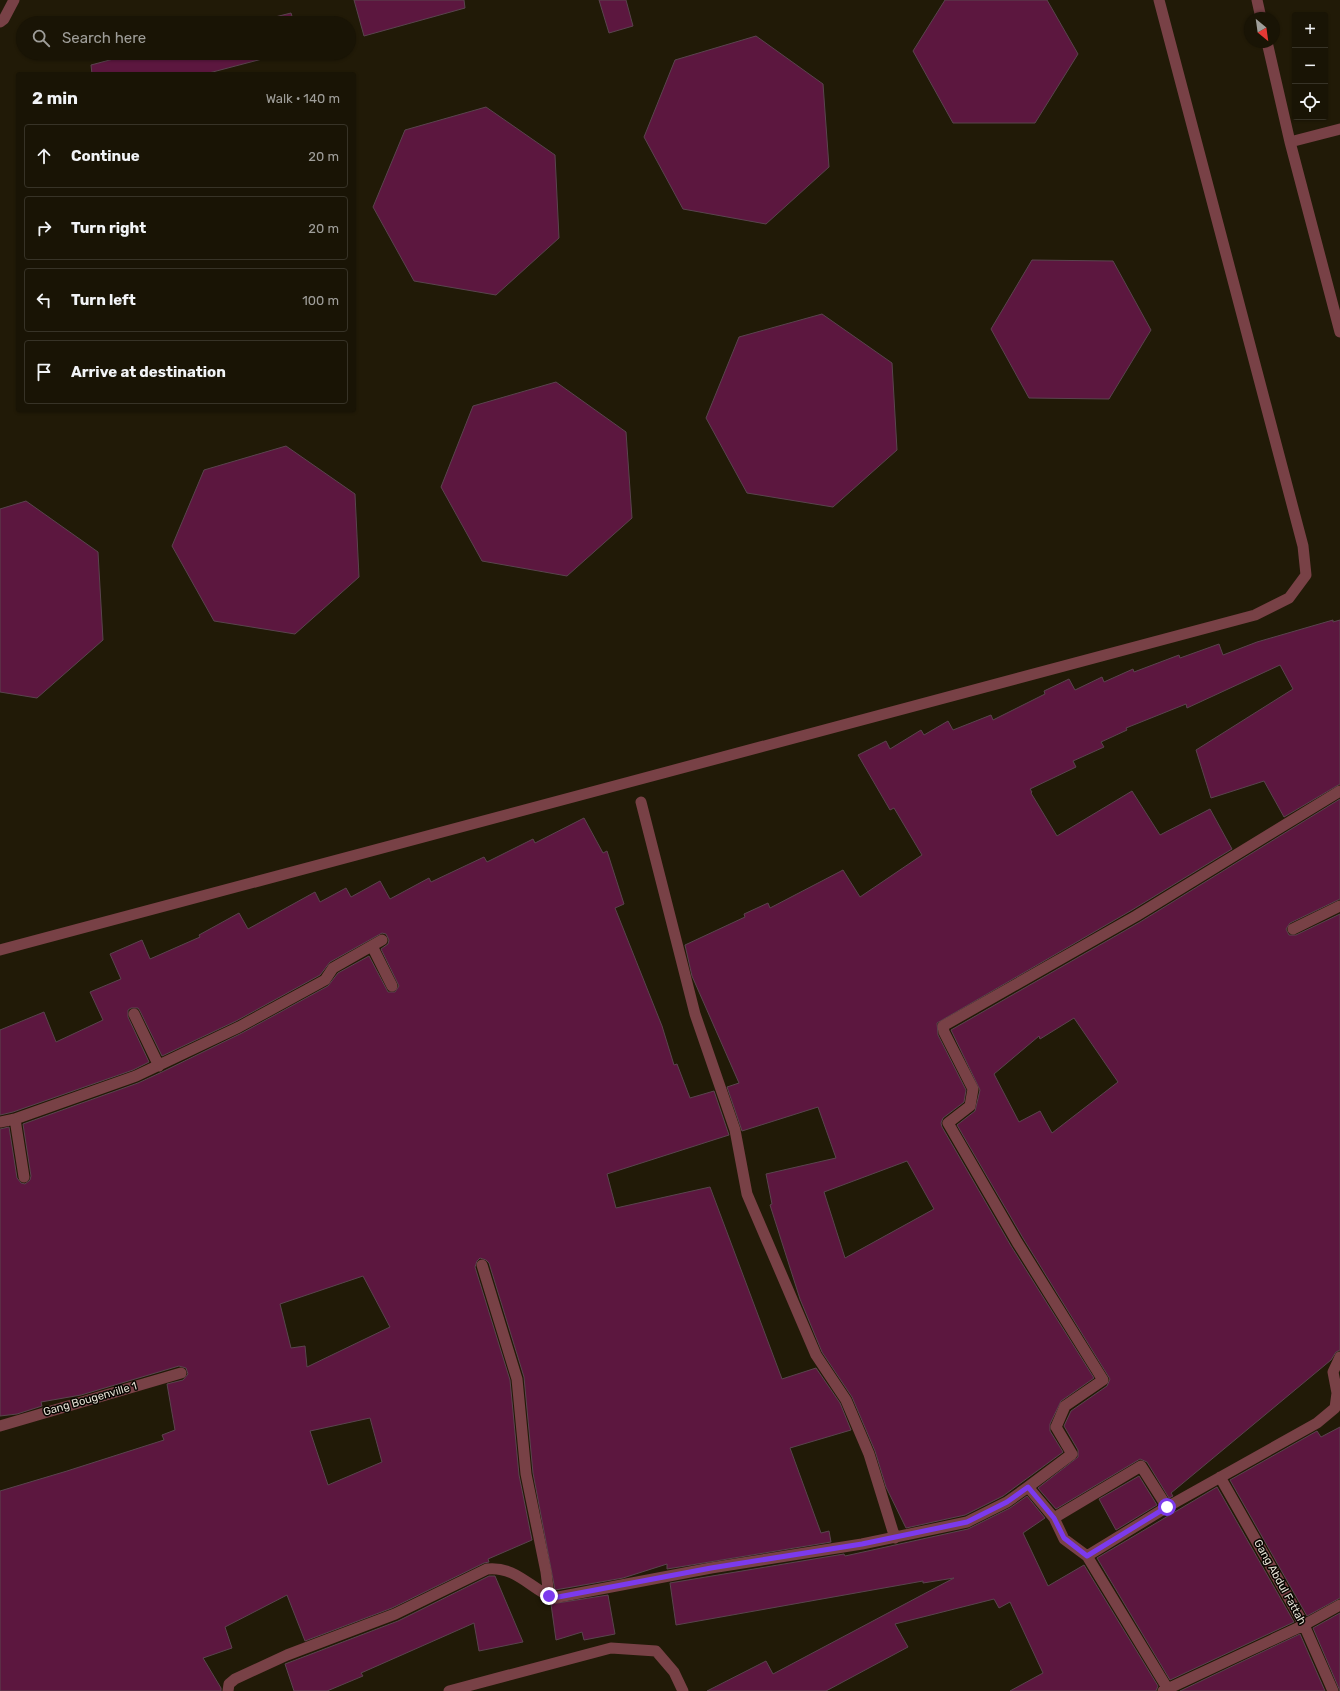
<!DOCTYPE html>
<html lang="en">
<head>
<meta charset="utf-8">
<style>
  body { margin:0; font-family:Rubik,sans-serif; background:#262113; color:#f1f3f6 }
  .controls { position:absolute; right:12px; top:12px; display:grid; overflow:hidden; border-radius:4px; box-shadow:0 1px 3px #0004 }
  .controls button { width:36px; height:36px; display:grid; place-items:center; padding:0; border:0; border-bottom:1px solid #373327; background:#191405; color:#f1f3f6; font:20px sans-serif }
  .compass { position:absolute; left:1244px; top:12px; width:36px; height:36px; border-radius:50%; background:#191405; box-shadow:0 1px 3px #0004; rotate:151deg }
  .stop { position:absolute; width:12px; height:12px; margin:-9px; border:3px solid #7c3aed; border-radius:50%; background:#fff }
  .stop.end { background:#7c3aed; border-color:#fff; box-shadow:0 1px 4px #0008 }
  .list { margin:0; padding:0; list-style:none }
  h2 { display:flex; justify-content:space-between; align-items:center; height:52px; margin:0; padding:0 16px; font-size:17px }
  h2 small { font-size:13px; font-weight:400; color:#9f9e9a }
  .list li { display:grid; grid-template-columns:26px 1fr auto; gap:12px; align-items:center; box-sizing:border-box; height:64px; margin:0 8px 8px; padding:0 8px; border:1px solid #373327; border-radius:4px }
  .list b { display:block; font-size:15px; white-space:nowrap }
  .list em { font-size:13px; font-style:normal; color:#9f9e9a }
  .icon { flex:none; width:22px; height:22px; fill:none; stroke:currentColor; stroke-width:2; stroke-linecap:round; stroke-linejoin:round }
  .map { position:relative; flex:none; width:1340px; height:1691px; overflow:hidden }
  .search { position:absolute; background:#191405; box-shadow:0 1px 3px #0004; left:16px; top:16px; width:340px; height:44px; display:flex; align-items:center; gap:10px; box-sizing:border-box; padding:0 14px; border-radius:22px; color:#9f9e9a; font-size:15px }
  .panel { position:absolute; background:#191405; box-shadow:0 1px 3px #0004; left:16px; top:72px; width:340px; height:340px; border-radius:4px }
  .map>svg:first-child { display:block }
  .building { fill:#5c173f; stroke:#5a444e; fill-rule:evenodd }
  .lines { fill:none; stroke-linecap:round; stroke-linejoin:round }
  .service { stroke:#784146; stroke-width:11 }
  .minor { stroke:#784146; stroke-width:11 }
  .route { stroke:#7c3aed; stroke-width:5 }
  .labels { text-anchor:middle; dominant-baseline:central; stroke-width:3; stroke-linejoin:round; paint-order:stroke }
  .street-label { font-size:11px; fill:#e4dfd3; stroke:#080601 }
</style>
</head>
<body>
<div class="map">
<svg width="1340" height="1691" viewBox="0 0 1340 1691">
  <rect width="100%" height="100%" fill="#211a07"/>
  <path class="building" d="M354 0H464L465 8 364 36Z
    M599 0H626L633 26 609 33Z
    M945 0H1047L1078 54 1035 123H953L913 51Z
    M291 13 294 23H251Z
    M756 36 823 84 829 167 766 224 683 209 644 137 675 60Z
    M136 53H285L205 74H92L91 65Z
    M486 107 555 155 559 238 496 295 414 281 373 207 405 130Z
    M1032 260 1113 261 1151 330 1109 399 1029 398 991 329Z
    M822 314 892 363 897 450 833 507 747 493 706 418 739 337Z
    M556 382 626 432 632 518 567 576 482 561 441 487 473 406Z
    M286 446 355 494 359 577 295 634 214 621 172 546 204 470Z
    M26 501 98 552 103 640 37 698 0 692V509Z
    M1333 620V622L1340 620V784L1284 817 1264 781 1211 798 1196 750 1293 689 1280 665 1187 708 1186 704 1126 728 1127 730 1101 742 1104 747 1073 761 1076 767 1030 789 1032 792 1031 793 1057 836 1132 791 1160 835 1210 809 1232 849 1132 910 937 1023 938 1035 966 1090 964 1102 943 1118 941 1123 942 1127 1011 1246 1094 1378 1061 1401 1050 1424V1431L1063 1452 1003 1496 965 1515 906 1528 886 1487 875 1451 852 1397 822 1352 800 1299 770 1205 772 1204 766 1174 836 1158 818 1107 742 1131 727 1087 739 1083 692 976 685 945 745 917 744 914 768 903 770 908 843 870 860 897 922 855 894 808 890 810 858 755 886 741 890 749 921 730 924 735 948 721 953 730 991 715 993 720 1045 694 1044 691 1069 679 1075 690 1102 677 1104 682 1133 669 1134 672 1179 655 1180 658 1219 644 1223 655 1257 642ZM907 1161 934 1209 845 1258 824 1192Z
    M1340 799V899L1290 923 1286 929 1289 935H1296L1340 914V1350L1336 1352 1331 1360 1171 1493 1173 1496 1169 1498 1147 1462 1140 1459 1056 1509 1038 1488 1078 1457V1450L1064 1426 1071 1411 1107 1386 1110 1379 1023 1238 957 1125 975 1111 980 1090 951 1030 1140 922ZM1074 1018 1118 1082 1052 1133 1040 1111 1019 1122 994 1074 1039 1036 1040 1039Z
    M584 818 603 853 607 851 624 904 615 908 662 1026 674 1065 677 1064 690 1098 714 1091 729 1135 607 1174 616 1208 710 1187 782 1379 816 1368 840 1403 851 1430 790 1448 821 1533 829 1531 831 1542 667 1569V1564L623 1578 555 1590 533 1473 524 1377 489 1263 486 1260 480 1258 477 1261 475 1267 510 1380 519 1475 532 1540 488 1559 489 1562 484 1563 392 1608 305 1641 287 1595 225 1627 232 1648 203 1658 221 1688V1691H0V1491L67 1471 164 1440 162 1435 175 1430 167 1384 183 1380 188 1374 186 1368 179 1366 81 1395 41 1402 42 1406 17 1414 0 1416V1129L9 1127 17 1178 21 1183 25 1184 30 1180 31 1176 23 1124 138 1083 162 1072 242 1033 328 986 338 973 369 956 388 992H395L399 986 381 949 388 944 389 940 386 934 382 933 330 962 320 975 236 1021 162 1056 140 1011 138 1008H131L128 1010V1017L149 1062 133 1070 13 1112 0 1115V1030L44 1012 56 1042 103 1020 90 992 121 979 110 954 142 940 150 959 200 937 199 935 239 913 248 929 315 892 320 902 346 888 351 897 380 881 390 899 429 878 431 882 484 857 487 862 533 839 535 843ZM363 1276 390 1327 307 1367 305 1346 291 1348 280 1304ZM370 1418 382 1462 328 1485 310 1431Z
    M1340 1427V1598L1307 1616 1230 1480 1317 1431 1321 1437Z
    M1139 1476 1157 1505 1116 1530 1099 1499Z
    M1217 1487 1294 1622 1170 1680 1097 1558Z
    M1027 1496 1045 1518 1023 1533 1048 1586 1084 1565 1158 1686 1156 1691H1010L1043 1673 1010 1602 999 1608 994 1599 895 1624 908 1647 826 1691H707L766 1661 773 1674 954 1578 923 1583V1581L676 1625 670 1583 844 1554 845 1556 968 1529 1010 1508Z
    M489 1576H495L523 1642 479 1651 474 1623 361 1673 363 1676 327 1691H294L285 1664 398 1621Z
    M608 1595 615 1634 584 1640 582 1632 556 1640 551 1604Z
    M1340 1613V1691L1313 1628Z
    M1300 1634 1325 1691H1180Z"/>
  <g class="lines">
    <path class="service" d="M1257 0 1261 18
      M0 22 4 19 14 0
      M1267 42 1290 142 1340 332
      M1290 142 1340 129
      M0 950C419 841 836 724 1255 615L1289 598 1306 575 1303 546 1159 0
      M449 1691 611 1648 656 1651 674 1672 683 1691"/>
    <path class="minor" d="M641 802 695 1014 735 1130 747 1194 816 1355 846 1400 869 1454 895 1538
      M1293 929 1340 906
      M372 946 392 986
      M134 1014 159 1066
      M15 1119 24 1177
      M0 1122 15 1119 136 1076 239 1027 325 980 333 968 382 940
      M482 1265 517 1379 526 1474 546 1572 549 1596
      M0 1426 181 1373
      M1220 1477 1304 1625 1333 1691
      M1028 1487 1072 1454 1056 1427 1065 1406 1103 1380 1017 1242 948 1123 970 1106 973 1089 944 1032 943 1026 1136 916 1340 791
      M1054 1518 1141 1466 1167 1507
      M1087 1556 1167 1507 1317 1423 1335 1408 1337 1393 1333 1372 1340 1357
      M228 1691 229 1684 235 1679 287 1655 395 1614 487 1569C515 1566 529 1587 553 1598L711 1568 862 1544 967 1522 1007 1502 1028 1487 1054 1518 1064 1539 1087 1556 1169 1691
      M1163 1691 1304 1625 1340 1605"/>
  </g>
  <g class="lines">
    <path class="route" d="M549 1596 553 1598 711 1568 862 1544 967 1522 1007 1502 1028 1487 1054 1518 1064 1538 1087 1556 1167 1507"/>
  </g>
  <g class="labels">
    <g class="street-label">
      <text transform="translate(90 1399) rotate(-16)">Gang Bougenville 1</text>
      <text transform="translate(1280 1582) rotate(61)">Gang Abdul Fattah</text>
    </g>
  </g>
</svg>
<div class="controls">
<button>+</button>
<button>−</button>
<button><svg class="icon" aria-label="locate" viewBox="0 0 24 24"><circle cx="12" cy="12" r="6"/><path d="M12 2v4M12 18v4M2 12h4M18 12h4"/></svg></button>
</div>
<svg class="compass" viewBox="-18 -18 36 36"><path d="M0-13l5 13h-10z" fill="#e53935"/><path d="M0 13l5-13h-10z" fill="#9f9e9a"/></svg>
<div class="stop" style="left:1167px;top:1507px"></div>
<div class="stop end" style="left:549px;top:1596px"></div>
<div class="search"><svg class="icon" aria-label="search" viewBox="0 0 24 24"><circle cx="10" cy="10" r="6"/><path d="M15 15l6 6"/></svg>Search here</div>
<section class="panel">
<h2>2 min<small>Walk · 140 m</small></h2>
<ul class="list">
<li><svg class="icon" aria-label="ahead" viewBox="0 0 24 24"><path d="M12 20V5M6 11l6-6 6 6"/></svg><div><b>Continue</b></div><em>20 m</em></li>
<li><svg class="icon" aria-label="right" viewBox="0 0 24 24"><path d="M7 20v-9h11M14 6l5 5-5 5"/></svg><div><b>Turn right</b></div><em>20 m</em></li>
<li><svg class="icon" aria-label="left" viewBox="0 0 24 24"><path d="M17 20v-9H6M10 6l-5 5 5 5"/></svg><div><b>Turn left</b></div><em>100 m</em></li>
<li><svg class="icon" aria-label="arrive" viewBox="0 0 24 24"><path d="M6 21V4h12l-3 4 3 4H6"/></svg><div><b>Arrive at destination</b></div></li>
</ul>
</section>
</div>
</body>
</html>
